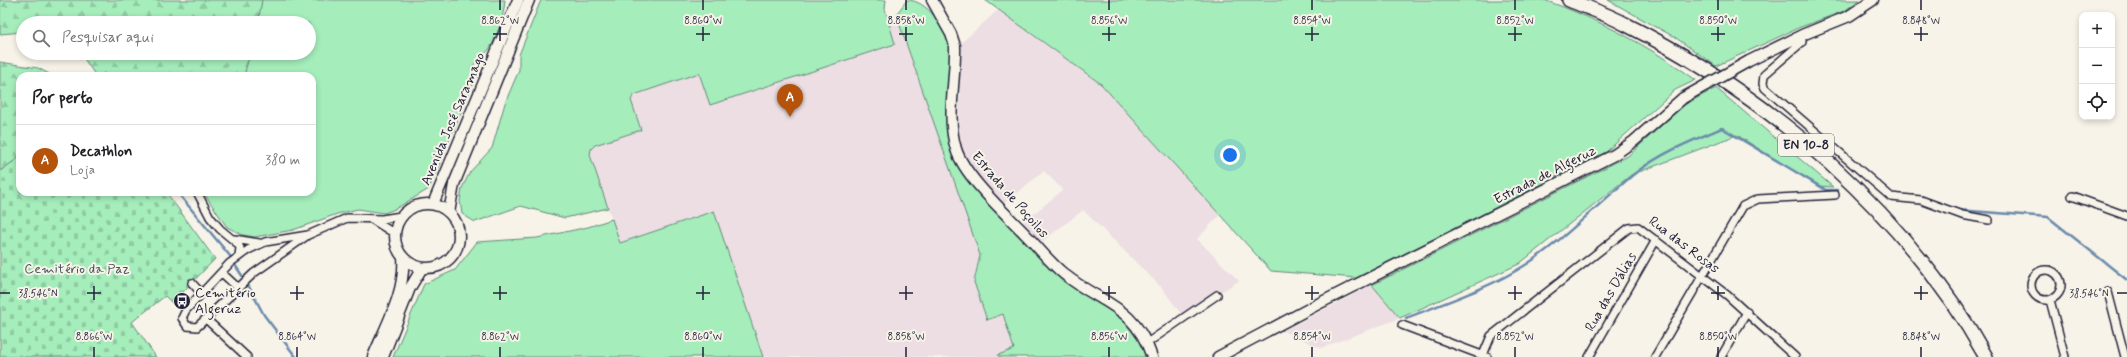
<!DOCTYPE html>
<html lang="pt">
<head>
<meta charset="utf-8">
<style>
  body { margin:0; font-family:Mynerve,sans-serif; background:#f2f2f2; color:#202124 }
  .controls { position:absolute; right:12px; top:12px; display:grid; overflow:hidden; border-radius:8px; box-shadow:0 2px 6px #0003 }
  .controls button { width:36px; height:36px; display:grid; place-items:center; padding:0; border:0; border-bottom:1px solid #e0e0e0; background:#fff; color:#202124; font:20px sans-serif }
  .you { position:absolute; left:1230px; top:155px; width:14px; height:14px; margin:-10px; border:3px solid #fff; border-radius:50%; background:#1a73e8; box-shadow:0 0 0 6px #1a73e833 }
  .badge { display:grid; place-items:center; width:26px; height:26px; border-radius:50%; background:#b45309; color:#fff; font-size:13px; font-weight:700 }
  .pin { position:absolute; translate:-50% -33px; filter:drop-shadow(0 1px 2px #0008) }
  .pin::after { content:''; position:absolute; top:21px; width:14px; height:12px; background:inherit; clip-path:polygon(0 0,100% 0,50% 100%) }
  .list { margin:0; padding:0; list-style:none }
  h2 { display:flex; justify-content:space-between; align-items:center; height:52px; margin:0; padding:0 16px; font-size:17px }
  h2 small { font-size:13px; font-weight:400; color:#757577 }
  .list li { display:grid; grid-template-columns:26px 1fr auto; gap:12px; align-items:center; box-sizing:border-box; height:72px; padding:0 16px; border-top:1px solid #e0e0e0 }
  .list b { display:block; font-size:15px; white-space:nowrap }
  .list p { margin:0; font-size:13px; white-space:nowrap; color:#757577 }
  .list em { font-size:13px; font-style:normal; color:#757577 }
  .icon { flex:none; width:22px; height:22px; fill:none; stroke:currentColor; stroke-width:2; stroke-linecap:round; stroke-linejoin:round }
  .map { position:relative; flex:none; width:2127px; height:357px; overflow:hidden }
  .search { position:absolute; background:#fff; box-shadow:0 2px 6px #0003; left:16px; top:16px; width:300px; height:44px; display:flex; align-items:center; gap:10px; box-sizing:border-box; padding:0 14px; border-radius:22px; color:#757577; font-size:15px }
  .panel { position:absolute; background:#fff; box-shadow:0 2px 6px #0003; left:16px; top:72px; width:300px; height:124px; border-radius:12px }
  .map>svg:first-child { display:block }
  .built { fill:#ecdee2 }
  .grass { fill:#a5edbb; stroke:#64887b }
  .forest { fill:url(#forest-firs); stroke:#64887b }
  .cemetery { fill:url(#cemetery-stones); stroke:#64887b }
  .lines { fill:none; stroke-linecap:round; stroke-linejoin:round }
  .stream { stroke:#6a8aac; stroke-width:2.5 }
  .street-casing { stroke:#22223b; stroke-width:10 }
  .secondary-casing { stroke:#22223b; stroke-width:13 }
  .highway-casing { stroke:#22223b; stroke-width:16 }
  .street { stroke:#f7f3e8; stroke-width:7 }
  .secondary { stroke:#f7f3e8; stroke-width:10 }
  .highway { stroke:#f7f3e8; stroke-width:13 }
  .secondary-bridge-casing { stroke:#22223b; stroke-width:13; stroke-linecap:butt }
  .secondary-bridge { stroke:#f7f3e8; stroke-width:10 }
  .ticks { fill:none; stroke:#22223b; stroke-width:1.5 }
  .labels { text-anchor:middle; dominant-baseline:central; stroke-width:4; stroke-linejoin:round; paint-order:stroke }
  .shield { fill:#f7f3e8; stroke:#62616f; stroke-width:1 }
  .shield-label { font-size:13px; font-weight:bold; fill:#22223b }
  .street-label { font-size:14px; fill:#22223b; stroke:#f7f3e8 }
  .park-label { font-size:14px; fill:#43555b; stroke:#f7f3e8 }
  .poi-label { font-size:14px; fill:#22223b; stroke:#f7f3e8; text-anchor:start }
  .ticks-label { font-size:10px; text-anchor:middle; fill:#22223b; stroke:#f7f3e8; stroke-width:4; stroke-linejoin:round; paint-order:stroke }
</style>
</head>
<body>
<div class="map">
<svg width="2127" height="357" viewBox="0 0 2127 357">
  <defs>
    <pattern id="forest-firs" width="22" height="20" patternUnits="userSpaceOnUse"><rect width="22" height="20" fill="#a5edbb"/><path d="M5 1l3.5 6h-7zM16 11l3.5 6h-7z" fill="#8ecba2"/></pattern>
    <pattern id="cemetery-stones" width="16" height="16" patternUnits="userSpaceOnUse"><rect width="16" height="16" fill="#a5edbb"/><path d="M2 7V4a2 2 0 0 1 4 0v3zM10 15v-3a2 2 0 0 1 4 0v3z" fill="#8ecba2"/></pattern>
  </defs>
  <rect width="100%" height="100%" fill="#f7f3e8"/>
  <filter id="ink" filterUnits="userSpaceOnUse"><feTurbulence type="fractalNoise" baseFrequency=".025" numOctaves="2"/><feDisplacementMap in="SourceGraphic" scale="8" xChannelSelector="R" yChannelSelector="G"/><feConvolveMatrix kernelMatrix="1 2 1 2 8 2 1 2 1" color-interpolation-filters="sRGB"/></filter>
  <g filter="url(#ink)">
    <path class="built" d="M998 10 1101 84 1221 214 1197 239 1239 281 1182 315 1162 288 1083 210 1039 244 1021 224 1063 190 1044 171 1003 204 987 188 967 166 959 150 956 133 959 132 960 44Z
      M898 20 980 250 974 282 987 320 1003 314 1014 350 998 355 999 357H763L714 212 620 243 590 155 591 149 595 145 641 130 631 100 634 95 700 73 710 105 895 44 889 23Z
      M1372 285 1400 318 1321 348 1283 331Z"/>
    <path class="grass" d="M260 0H505C504 15 498 35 490 48 484 57 475 60 471 70L476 76 429 189 395 209 384 213 358 209 337 214 293 230 255 237 243 235 227 227 203 192H312V76H243L248 53H309V23H255Z
      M541 0H886L885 9 895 44 710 105 699 73 634 95 631 100 641 130 595 145 591 149 590 155 608 208 565 218 521 206 475 222 462 214 460 201 462 188 470 172 492 148 505 103 519 70V55Z
      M907 0C927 0 945 27 950 46 952 55 950 65 949 74 948 105 942 138 959 166L1060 279 1119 315 1144 347 1145 357H999L998 355 1014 349 1003 314 987 320 974 282 980 255 898 20V12Z
      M985 0H1544C1599 19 1649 46 1696 80L1675 90 1606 152 1356 278 1271 271 1101 84Z
      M1608 0H1860L1844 11 1798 28 1716 66 1676 38Z
      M1716 88 1833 187 1817 186 1737 135 1631 175 1519 264 1400 318 1372 285 1628 156 1684 105Z
      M714 211 763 357H393L424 284 455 270 477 242 537 238 588 227 612 219 620 243Z"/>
    <path class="forest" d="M0 0H262L258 23H23V32L0 34Z
      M80 53H250L244 76H96Z
      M0 62 38 68 53 76H20V157L0 171Z"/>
    <path class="cemetery" d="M20 157V192H166L215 259 172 303 165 296 132 322 156 357H0V171Z"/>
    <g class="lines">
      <path class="stream" d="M177 192 230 256
        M1958 210 2048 217 2127 280
        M235 265 243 277
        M248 285 264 315 296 357
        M1406 318C1447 302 1490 288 1527 264 1566 238 1598 204 1634 174 1661 153 1691 141 1722 128L1826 190H1837"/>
      <g class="street-casing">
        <path id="street" d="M1802 35V42L1764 75 1763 84 1765 88 1891 197 1921 200 1962 215 1989 220
          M197 192 210 217 220 229 238 244 240 248 239 255
          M2072 196 2127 216
          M373 220 395 234
          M308 235 265 242 248 250 230 263 186 310 182 318 187 326 197 327 254 273 308 235 347 218 382 219 401 216
          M234 239 259 243
          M2031 285a15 15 0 1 1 30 0a15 15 0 1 1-30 0Z
          M222 273 237 287
          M192 283 202 294
          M2108 292 2125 357
          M2050 300 2065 357
          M206 319 247 357
          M1402 325 1487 357
          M1147 343 1217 295
          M1483 355 1491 336 1629 228 1638 227 1727 295 1795 357
          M1589 357 1656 240
          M1655 357 1743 206 1758 199 1835 195
          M1721 357 1747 312"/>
      </g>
      <g class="secondary-casing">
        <path id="secondary" d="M932 0 951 34 955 46C956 80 946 116 956 149 964 176 1006 214 1026 235 1039 248 1050 263 1064 274 1102 305 1134 304 1152 357
          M1749 61 1802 35 1849 16 1873 0
          M433 204 518 0
          M395 236a32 32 0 1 1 64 0a32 32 0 1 1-64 0Z
          M449 213 454 184 529 0
          M373 357C386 325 406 292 403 257
          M383 357 410 288 422 268
          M1218 357 1320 303 1614 155 1634 141 1683 98"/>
      </g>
      <g class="highway-casing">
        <path id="highway" d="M1569 0C1588 8 1607 14 1625 24 1771 97 1906 213 1986 357"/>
      </g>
      <use href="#street" class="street"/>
      <use href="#secondary" class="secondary"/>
      <use href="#highway" class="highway"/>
      <g class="secondary-bridge-casing">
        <path id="secondary-bridge" d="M1683 98 1749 61"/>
      </g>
      <use href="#secondary-bridge" class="secondary-bridge"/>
    </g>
  </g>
  <path class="ticks" d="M500 0V10M703 0V10M906 0V10M1109 0V10M1312 0V10M1515 0V10M1718 0V10M1921 0V10M500 27V41M703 27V41M906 27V41M1109 27V41M1312 27V41M1515 27V41M1718 27V41M1921 27V41M493 34H507M696 34H710M899 34H913M1102 34H1116M1305 34H1319M1508 34H1522M1711 34H1725M1914 34H1928M94 286V300M297 286V300M500 286V300M703 286V300M906 286V300M1109 286V300M1312 286V300M1515 286V300M1718 286V300M1921 286V300M0 293H10M87 293H101M290 293H304M493 293H507M696 293H710M899 293H913M1102 293H1116M1305 293H1319M1508 293H1522M1711 293H1725M1914 293H1928M2117 293H2127M94 347V357M297 347V357M500 347V357M703 347V357M906 347V357M1109 347V357M1312 347V357M1515 347V357M1718 347V357M1921 347V357"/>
  <defs>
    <g id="bus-disc" transform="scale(0.9)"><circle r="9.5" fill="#22223b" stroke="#f7f3e8"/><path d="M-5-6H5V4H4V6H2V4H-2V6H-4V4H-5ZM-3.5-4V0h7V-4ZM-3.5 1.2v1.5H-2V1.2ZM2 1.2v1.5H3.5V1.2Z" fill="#fff"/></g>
  </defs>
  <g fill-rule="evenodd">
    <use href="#bus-disc" x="182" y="301"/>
  </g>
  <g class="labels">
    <rect class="shield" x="1778" y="134" width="56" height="22" rx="3"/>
    <g class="shield-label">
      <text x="1806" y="145">EN 10-8</text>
    </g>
    <g class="street-label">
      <text transform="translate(453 119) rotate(-67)">Avenida José Saramago</text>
      <text transform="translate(1545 175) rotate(-27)">Estrada de Algeruz</text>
      <text transform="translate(1010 195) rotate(49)">Estrada de Poçoilos</text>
      <text transform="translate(1684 245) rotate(37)">Rua das Rosas</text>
      <text transform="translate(1611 292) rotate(-60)">Rua das Dálias</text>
    </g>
    <g class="park-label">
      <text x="77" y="269">Cemitério da Paz</text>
    </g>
    <g class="poi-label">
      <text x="195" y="293">Cemitério<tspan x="195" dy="16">Algeruz</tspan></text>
    </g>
  </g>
  <g class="ticks-label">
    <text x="500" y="24">8.862°W</text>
    <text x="703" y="24">8.860°W</text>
    <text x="906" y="24">8.858°W</text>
    <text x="1109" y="24">8.856°W</text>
    <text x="1312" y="24">8.854°W</text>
    <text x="1515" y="24">8.852°W</text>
    <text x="1718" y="24">8.850°W</text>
    <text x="1921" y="24">8.848°W</text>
    <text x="38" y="297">38.546°N</text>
    <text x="2089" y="297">38.546°N</text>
    <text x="94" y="340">8.866°W</text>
    <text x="297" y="340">8.864°W</text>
    <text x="500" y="340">8.862°W</text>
    <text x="703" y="340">8.860°W</text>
    <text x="906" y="340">8.858°W</text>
    <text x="1109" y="340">8.856°W</text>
    <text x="1312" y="340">8.854°W</text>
    <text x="1515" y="340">8.852°W</text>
    <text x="1718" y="340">8.850°W</text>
    <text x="1921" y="340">8.848°W</text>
  </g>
</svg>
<div class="controls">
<button>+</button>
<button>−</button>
<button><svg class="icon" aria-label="locate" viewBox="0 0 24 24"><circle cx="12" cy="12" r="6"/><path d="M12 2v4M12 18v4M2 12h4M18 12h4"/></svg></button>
</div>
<div class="you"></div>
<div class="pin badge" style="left:790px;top:117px">A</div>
<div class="search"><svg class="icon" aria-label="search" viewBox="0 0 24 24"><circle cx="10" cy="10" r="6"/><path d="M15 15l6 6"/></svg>Pesquisar aqui</div>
<section class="panel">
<h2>Por perto<small></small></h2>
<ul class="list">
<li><span class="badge">A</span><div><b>Decathlon</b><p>Loja</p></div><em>380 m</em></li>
</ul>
</section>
</div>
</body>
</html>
